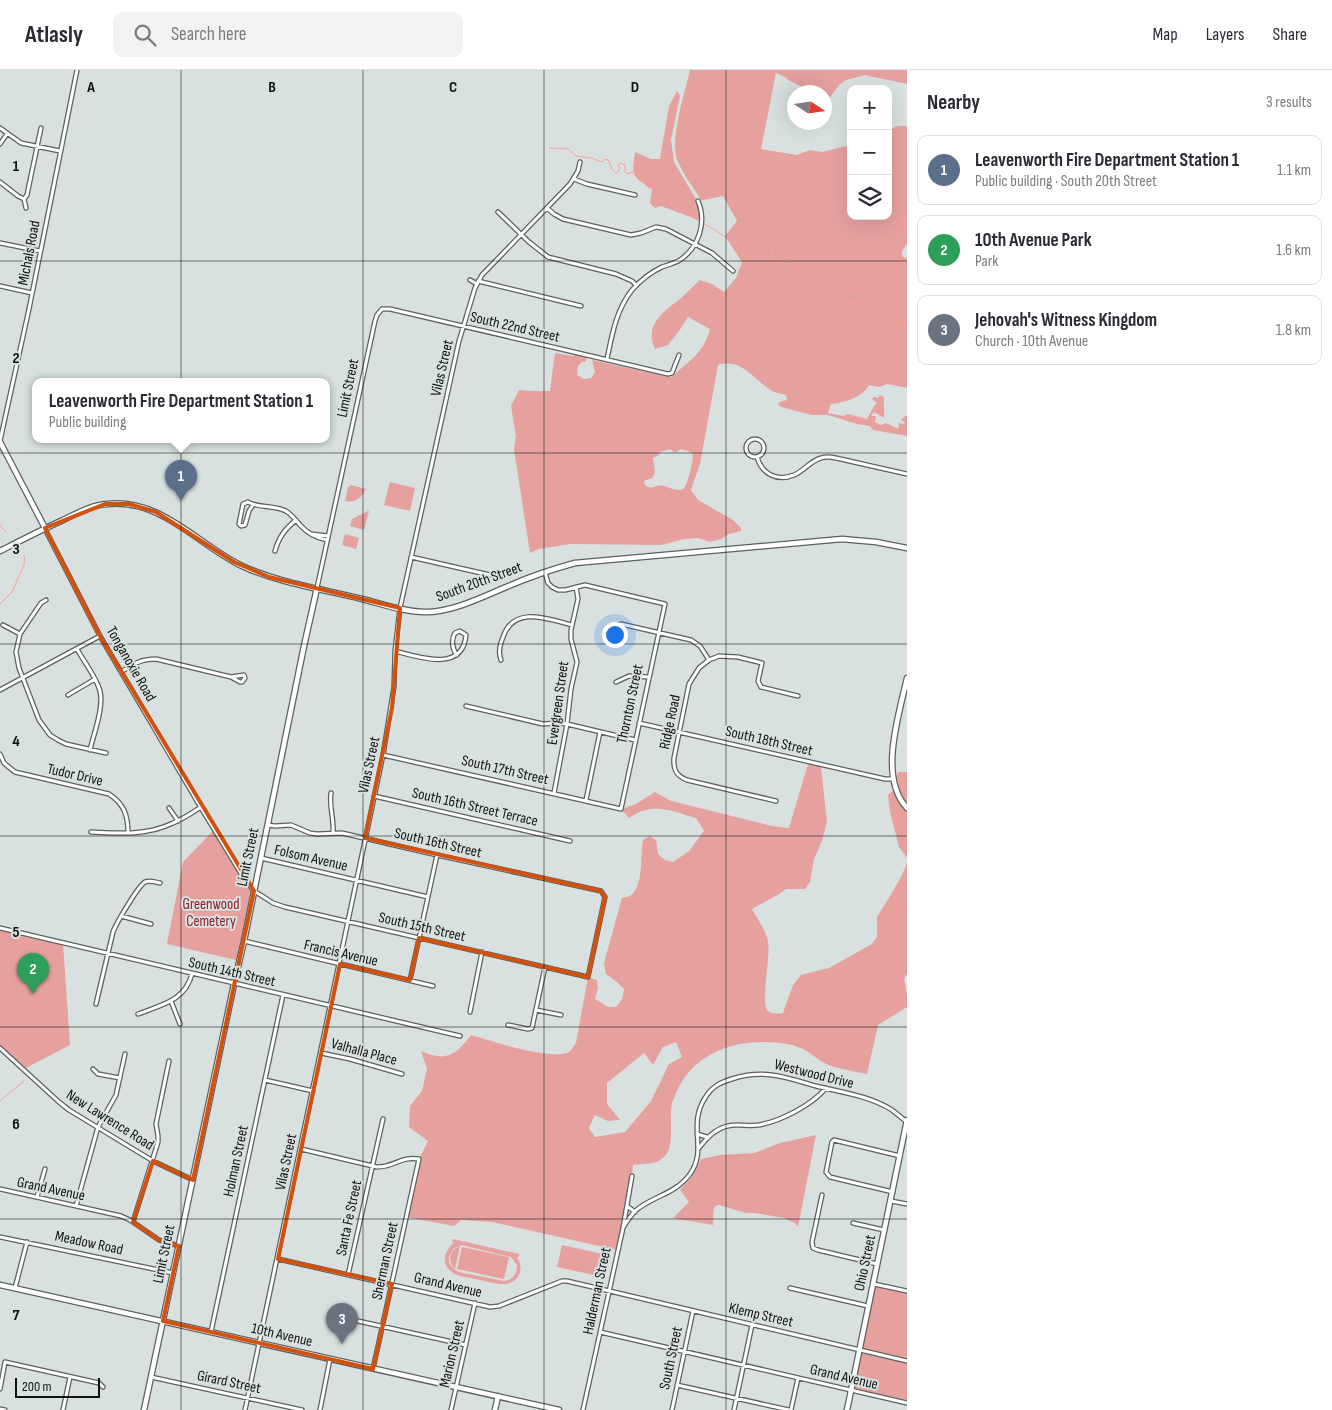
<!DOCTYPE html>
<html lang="en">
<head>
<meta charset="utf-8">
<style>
  body { margin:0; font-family:"Sofia Sans Condensed",sans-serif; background:#f2f2f3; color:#2b2b33 }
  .controls { position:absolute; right:15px; top:15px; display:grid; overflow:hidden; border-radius:10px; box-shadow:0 5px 20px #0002 }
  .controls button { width:45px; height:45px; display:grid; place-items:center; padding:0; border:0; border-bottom:1px solid #e1e1e2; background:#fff; color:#2b2b33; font:25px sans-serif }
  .compass { position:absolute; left:787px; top:15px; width:45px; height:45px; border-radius:50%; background:#fff; box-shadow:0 5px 20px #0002; rotate:102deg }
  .scale { position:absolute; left:15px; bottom:12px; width:85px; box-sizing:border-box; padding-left:5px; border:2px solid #0f1212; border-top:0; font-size:14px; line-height:18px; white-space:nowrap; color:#0f1212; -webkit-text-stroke:4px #d8e0e0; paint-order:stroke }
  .you { position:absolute; left:614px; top:564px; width:18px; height:18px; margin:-12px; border:4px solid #fff; border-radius:50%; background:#1a73e8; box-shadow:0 0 0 8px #1a73e833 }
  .badge { display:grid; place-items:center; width:32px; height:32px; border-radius:50%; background:#ea580c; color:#fff; font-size:16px; font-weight:700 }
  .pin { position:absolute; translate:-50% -41px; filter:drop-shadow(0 1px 2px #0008) }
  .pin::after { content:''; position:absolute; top:26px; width:18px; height:15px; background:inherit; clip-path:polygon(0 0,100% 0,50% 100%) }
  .popup { position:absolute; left:32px; top:308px; width:298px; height:65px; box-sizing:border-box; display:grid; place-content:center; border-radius:10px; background:#fff; filter:drop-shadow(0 1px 4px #0005); font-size:16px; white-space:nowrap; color:#7c7c81 }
  .popup b { font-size:19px; color:#2b2b33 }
  .popup::after { content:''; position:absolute; left:50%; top:100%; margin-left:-10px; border:10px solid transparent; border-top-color:#fff }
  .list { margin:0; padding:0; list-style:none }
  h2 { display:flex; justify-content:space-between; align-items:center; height:65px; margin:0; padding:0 20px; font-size:21px }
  h2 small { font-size:16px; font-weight:400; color:#7c7c81 }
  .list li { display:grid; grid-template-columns:32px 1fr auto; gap:15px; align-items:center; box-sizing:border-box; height:70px; margin:0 10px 10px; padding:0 10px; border:1px solid #e1e1e2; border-radius:10px }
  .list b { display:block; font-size:19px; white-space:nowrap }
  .list p { margin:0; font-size:16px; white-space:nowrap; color:#7c7c81 }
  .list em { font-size:16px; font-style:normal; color:#7c7c81 }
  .icon { flex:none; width:28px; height:28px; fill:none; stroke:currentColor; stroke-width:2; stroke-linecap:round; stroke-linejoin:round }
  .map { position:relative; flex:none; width:907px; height:1340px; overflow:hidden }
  header { display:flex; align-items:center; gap:30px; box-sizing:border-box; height:70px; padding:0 25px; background:#fff; border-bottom:1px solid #e1e1e2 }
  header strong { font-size:24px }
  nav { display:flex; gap:28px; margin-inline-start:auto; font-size:18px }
  .search { width:350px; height:45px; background:#f2f2f3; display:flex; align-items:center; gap:12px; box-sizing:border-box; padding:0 18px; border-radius:10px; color:#7c7c81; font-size:19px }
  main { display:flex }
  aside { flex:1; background:#fff }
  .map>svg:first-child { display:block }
  .green { fill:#e6a19f; fill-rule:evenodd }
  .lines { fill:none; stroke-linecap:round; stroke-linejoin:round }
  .stream { stroke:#fe9e9c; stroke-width:1 }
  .street-casing { stroke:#5a6261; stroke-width:5.5 }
  .secondary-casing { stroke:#5a6261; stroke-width:7 }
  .street { stroke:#fff; stroke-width:3 }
  .secondary { stroke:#fff; stroke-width:4.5 }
  .marked { fill:none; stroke:#d2520d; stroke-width:4; stroke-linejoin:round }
  .grid { fill:none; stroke:#0f1212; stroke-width:1; stroke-opacity:0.55 }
  .labels { text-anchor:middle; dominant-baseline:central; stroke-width:4; stroke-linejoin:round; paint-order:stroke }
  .street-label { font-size:15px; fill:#0f1212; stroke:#d8e0e0 }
  .park-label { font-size:15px; fill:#8c1e28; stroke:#d8e0e0 }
  .grid-label { font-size:16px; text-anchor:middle; font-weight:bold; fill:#0f1212; stroke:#d8e0e0; stroke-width:4; stroke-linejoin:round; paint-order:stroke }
</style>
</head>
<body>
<header>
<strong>Atlasly</strong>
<div class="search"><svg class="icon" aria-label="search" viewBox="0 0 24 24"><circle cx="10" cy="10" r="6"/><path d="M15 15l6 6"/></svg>Search here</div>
<nav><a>Map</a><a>Layers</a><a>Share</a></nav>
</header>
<main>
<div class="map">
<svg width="907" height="1340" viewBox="0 0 907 1340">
  <rect width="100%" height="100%" fill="#d8e0e0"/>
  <path class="green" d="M690 0H907V14L865 5 846 10 840 14 830 27 825 26 824 22H813L788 10 785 7 776 3 761 79 797 85 810 80 822 82 851 75V146H888V60L898 56H907V174L902 181V186L907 189V318L887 314 879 317 869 315C864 327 843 333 831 334L828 343 843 346 848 344 867 349 874 336 877 333 872 329 874 327 878 328 880 325 884 327C883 334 885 339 884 348L874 342 871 346H876L875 352 881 355 886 353 898 359 899 353 904 354 905 352 901 350 905 346H907V366L873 360 870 356 857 354 828 345H812L781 337 778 334 780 332 787 330 786 325C782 324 777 323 774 322 755 312 743 287 718 295L700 394 691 420 698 430 733 450 741 458V461L729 464 721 469 710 472 698 468 684 469 662 475 570 474 539 479 530 483 514 379 516 366 511 336 519 320 532 321H550L555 283 573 286 577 284 585 286 587 289 585 292H582L578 296 577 305 584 309 591 308 595 302 592 290 664 306 672 307C690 289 703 285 710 259L688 247 679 261 668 275 655 279C644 255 663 242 680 229 687 223 693 216 700 210L712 214 724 222 736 208 742 192 725 166 737 151 723 126 698 131 699 150 661 136 655 138 650 133 652 119C631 106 632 106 635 82L651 89H660L669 36 677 21 680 26 671 70 674 92 697 131 701 130C693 117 682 103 677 89 670 68 685 22 690 0ZM670 379 675 383 681 379 690 382 693 384C693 390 688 416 683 419 678 422 668 417 664 416 658 414 653 419 648 417 644 415 645 414 644 411L652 408 655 403 653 388 659 385 660 382Z
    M390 412 415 418 410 441 384 435Z
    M351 415 366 419C362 428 355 433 345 431L348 417Z
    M368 441H369L364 460 350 456 352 449Z
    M345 464 359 468 356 479 342 475Z
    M808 694 821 697 827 752 822 771 814 789 810 812 805 819H786L779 824 752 839C757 848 766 861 768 871 771 885 760 934 768 941 771 944 779 944 783 943L793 915 801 905 829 898 872 874 877 867V847L889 828 902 805 907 793V904L904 908 907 926V937L878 955 867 1004C853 1001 838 999 826 994 818 990 811 983 803 979 797 976 788 974 781 973 738 968 694 981 676 1023 675 1027 672 1031 672 1034 669 1046 674 1073 667 1083 659 1096 646 1093 633 1095L632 1106 617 1180 492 1152 461 1150 454 1156 406 1147 419 1089 428 1071 409 1057 410 1036 422 1021 427 999 421 981C446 992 455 986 471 965 492 971 551 991 569 982 572 980 574 975 576 973L588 907 597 910 598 918 595 929 608 937H616L622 929 624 919 617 912 606 904 604 893 622 828C625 827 628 827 630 826 644 818 640 784 643 770L650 766 656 770 658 784 665 790 673 792 689 781 704 761 696 748C672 741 652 731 629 748L621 739 636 734 655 722 671 731 772 756 789 758ZM676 972 682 987 669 994 651 1031 625 1062 595 1067 589 1058 595 1045 608 1051 620 1050 607 1034V1013L644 983 653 995 663 977Z
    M898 702H907V733C900 724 895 713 898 702Z
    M895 719 907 738V788L899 777 890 742 888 725Z
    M215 759 242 805 254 821 240 891 167 874 183 792Z
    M0 860 63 873 70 975 24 999 0 978Z
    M816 1065 798 1157 795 1153 784 1148 755 1143H746L719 1135 715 1136C712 1143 714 1148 713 1155L673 1148 689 1132 680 1120 691 1108 701 1089 720 1085 754 1083 780 1073Z
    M453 1169 519 1184V1187H517C521 1194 522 1200 518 1206 510 1221 488 1211 475 1209 468 1207 458 1207 452 1202 441 1195 444 1180 454 1173L452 1172ZM462 1175 511 1187 517 1195C517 1204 513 1210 504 1211L459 1202 454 1199 449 1193V1186L454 1178Z
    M562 1175 607 1185 603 1207 557 1197Z
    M460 1176 455 1199C447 1191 449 1180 460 1176Z
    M462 1177 509 1187 504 1209 457 1199Z
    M874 1214 907 1221V1333L851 1320Z"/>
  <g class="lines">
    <path class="stream" d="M550 78 568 79 576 86 591 88 602 92 605 89 608 90 612 99 616 103 619 101 620 98 618 95 620 93 625 95V102L627 104 635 101 641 107 646 109 645 114 649 118H654L659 115H662L673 136 715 160 734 173C745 171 750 175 758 182L762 176 772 178 771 187 772 193 778 194 783 189 792 187C797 194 798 202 803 209L829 214 841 234 859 233 871 245 897 253H907
      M0 454 2 458 6 462
      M0 534 12 522 24 495 25 491 24 486
      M0 1031 24 1011"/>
    <g class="street-casing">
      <path id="street" d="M0 58 21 73 60 81
        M0 74 7 64
        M574 109 587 114 635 125
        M0 112 18 126 24 129 26 138
        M24 129 27 125 41 58
        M547 138 554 144 563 149 631 165 641 163 656 157 666 159 712 183 733 201
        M498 142 529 172 548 187 616 204 632 211 636 215
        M0 173 40 181
        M470 210 477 214
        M478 211 581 236
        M0 216 32 223
        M607 289C612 265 616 240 632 220 640 211 651 202 662 197 668 195 675 193 680 190 699 177 707 152 698 131
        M746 378a9 9 0 1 1 18 0a9 9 0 1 1-18 0Z
        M0 371 29 239 77 0
        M757 387C762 404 777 412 794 405 804 401 810 391 821 388 826 386 831 387 836 388L907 404
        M253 435 249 441 245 455 241 456 239 454 243 434 248 432C257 438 274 435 286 441 292 445 296 450 300 455 308 464 316 468 327 470
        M45 459 100 566 200 736 242 805 254 821 259 824 273 833 285 837 588 907 605 827 601 821 437 785 342 763 317 764 310 763 291 755 275 756 268 755
        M311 464 328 466
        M275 481C279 467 285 459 296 450
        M411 487 490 505
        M317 518 375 251 377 245 382 239H390L668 304 672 303 679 285
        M46 530 41 533 20 564 16 582 19 598 39 650 50 665 58 670 66 674 106 683
        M3 555 20 564
        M616 556 621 554 691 570 700 576 709 590
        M77 579C84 592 96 606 100 621 104 637 94 663 90 680
        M395 581C418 587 463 603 466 565L460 561 455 563C451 569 452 579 457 585
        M501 590C498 582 500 575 503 567 514 535 548 549 572 555
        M121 602C133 594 141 589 156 589L231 607 240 612H242L245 608 244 605 231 607
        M616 612 629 606 649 607
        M0 620 100 566
        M68 625 95 609
        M466 636 543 654 558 653 567 654 635 670
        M639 653 885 709H894
        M0 684 4 693 15 702 109 724C124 734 128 745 128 763
        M383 685 621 739 665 534 585 515 565 520H558L552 517 548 513 545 502
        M331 723C329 737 334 748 333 762
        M554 723 567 654 571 619 577 592 571 569V560L578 529 576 517
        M374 726 570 771
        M586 730 600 662
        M776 731 687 710C676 706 673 699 674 688L689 614 699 598 709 590 719 586 738 587 762 593 758 611 761 617 798 626
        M169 738 178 751
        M91 762C119 763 146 766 173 753 183 749 192 743 201 737
        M261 788 428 827
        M121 846 151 854
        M0 858 460 966
        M244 871 433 916
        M410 910 437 785
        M171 931 180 954
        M96 934 113 862C116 854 138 816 145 812 150 810 155 812 160 813
        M536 940 561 945
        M470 942 482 882
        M138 944C161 935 185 931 192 904
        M508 955 528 959 532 958 545 897
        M0 978 59 1032 69 1040 153 1091 193 1110
        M321 983 350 989 402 1004
        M93 999 98 1004 120 1008
        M265 1010 313 1021
        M697 1064 707 1067
        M699 1078C708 1066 719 1055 736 1055 744 1055 752 1056 759 1055 781 1051 812 1035 826 1018
        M301 1079 377 1097C395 1097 400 1086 419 1089L373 1299
        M0 1119 121 1146 130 1150 159 1170 179 1176
        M893 1122 830 1107 826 1102 832 1072 834 1070 900 1086
        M822 1125 812 1172 813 1178 818 1180 877 1194
        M37 1127 45 1099
        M891 1131 907 1134
        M76 1136 98 1057 116 1025 125 984
        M627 1136 635 1142
        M133 1152 158 1072V1066L156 1054 169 991
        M853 1153 884 1160
        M623 1158C626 1152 630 1147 634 1142 651 1126 675 1125 690 1104 708 1079 687 1056 705 1028 712 1016 721 1012 735 1008 764 999 788 1008 816 1016 841 1022 870 1026 892 1040 897 1044 902 1048 907 1052
        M0 1167 173 1203
        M278 1189 490 1237 499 1236 562 1211H567L907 1291
        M348 1205 383 1049
        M874 1214 907 1221
        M15 1218 27 1172
        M790 1218 868 1236
        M358 1251 466 1275
        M211 1262 283 925
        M600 1262 907 1333
        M151 1307 302 1340
        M677 1315 789 1340
        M0 1319 5 1292 99 1313 103 1317
        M0 1339 5 1340
        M63 1340 70 1307
        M245 1340 383 685 394 617 395 581 400 538 459 271 475 218 482 205 570 114 578 101 580 92
        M320 1340 330 1289
        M451 1340 475 1233
        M583 1340 623 1158 632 1106
        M672 1340 693 1241
        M734 1340 752 1255
        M791 1340 798 1308"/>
    </g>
    <g class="secondary-casing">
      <path id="secondary" d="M0 372 45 458
        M0 481C20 471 41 460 61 451 76 444 91 435 107 434 161 428 197 474 242 496 279 513 322 519 362 529 382 534 404 542 425 542 454 542 484 526 511 515 532 506 553 499 575 493L842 469 876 472 907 478
        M907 608C899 645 878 707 907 738
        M0 1215 559 1340
        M144 1340 234 914 244 871 304 576 317 518
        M495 1340 498 1326
        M847 1340 907 1050"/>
    </g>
    <use href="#street" class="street"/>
    <use href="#secondary" class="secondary"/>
  </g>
  <path class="marked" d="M105 434H129L156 442 234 492 269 507 400 538 392 638 365 768 601 821 605 827 588 907 419 868 410 910 340 894 278 1189 392 1214 373 1299 163 1251 179 1176 159 1170 133 1152 153 1091 193 1110 254 821 100 566 45 458Z"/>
  <path class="grid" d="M181 0V1340M363 0V1340M544 0V1340M726 0V1340M0 191H907M0 383H907M0 574H907M0 766H907M0 957H907M0 1149H907"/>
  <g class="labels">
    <g class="street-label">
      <text transform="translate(29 183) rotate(-79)">Michals Road</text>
      <text transform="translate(515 257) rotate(13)">South 22nd Street</text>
      <text transform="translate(442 298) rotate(-77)">Vilas Street</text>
      <text transform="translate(348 318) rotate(-78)">Limit Street</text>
      <text transform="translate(479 512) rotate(-20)">South 20th Street</text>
      <text transform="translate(131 594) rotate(60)">Tonganoxie Road</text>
      <text transform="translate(558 633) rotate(-82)">Evergreen Street</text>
      <text transform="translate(630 634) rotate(-78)">Thornton Street</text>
      <text transform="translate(670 652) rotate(-78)">Ridge Road</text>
      <text transform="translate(769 671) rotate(13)">South 18th Street</text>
      <text transform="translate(369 695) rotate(-78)">Vilas Street</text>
      <text transform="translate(505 700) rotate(13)">South 17th Street</text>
      <text transform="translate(75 705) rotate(13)">Tudor Drive</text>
      <text transform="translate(475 737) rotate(13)">South 16th Street Terrace</text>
      <text transform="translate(438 773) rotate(13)">South 16th Street</text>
      <text transform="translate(248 787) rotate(-78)">Limit Street</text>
      <text transform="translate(311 788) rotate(13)">Folsom Avenue</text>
      <text transform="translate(422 857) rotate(13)">South 15th Street</text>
      <text transform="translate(341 883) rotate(13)">Francis Avenue</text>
      <text transform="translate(232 902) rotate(13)">South 14th Street</text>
      <text transform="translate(364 982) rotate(15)">Valhalla Place</text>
      <text transform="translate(814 1004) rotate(14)">Westwood Drive</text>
      <text transform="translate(110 1050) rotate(32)">New Lawrence Road</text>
      <text transform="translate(236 1091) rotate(-78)">Holman Street</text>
      <text transform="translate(286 1092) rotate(-78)">Vilas Street</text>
      <text transform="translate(51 1119) rotate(12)">Grand Avenue</text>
      <text transform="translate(349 1148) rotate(-78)">Santa Fe Street</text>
      <text transform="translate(89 1173) rotate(12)">Meadow Road</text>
      <text transform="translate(164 1184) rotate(-78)">Limit Street</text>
      <text transform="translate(385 1191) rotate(-78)">Sherman Street</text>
      <text transform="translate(865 1193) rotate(-78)">Ohio Street</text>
      <text transform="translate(448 1215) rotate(13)">Grand Avenue</text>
      <text transform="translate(597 1221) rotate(-78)">Halderman Street</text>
      <text transform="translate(761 1245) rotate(13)">Klemp Street</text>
      <text transform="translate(282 1265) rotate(13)">10th Avenue</text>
      <text transform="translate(452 1284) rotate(-77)">Marion Street</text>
      <text transform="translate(671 1288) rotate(-78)">South Street</text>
      <text transform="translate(844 1307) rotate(13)">Grand Avenue</text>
      <text transform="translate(229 1312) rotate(12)">Girard Street</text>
    </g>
    <g class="park-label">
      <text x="211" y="834">Greenwood<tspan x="211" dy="17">Cemetery</tspan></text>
    </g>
  </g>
  <g class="grid-label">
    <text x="91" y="22">A</text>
    <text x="272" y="22">B</text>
    <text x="453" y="22">C</text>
    <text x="635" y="22">D</text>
    <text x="16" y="101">1</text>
    <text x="16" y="293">2</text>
    <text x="16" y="484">3</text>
    <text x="16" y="676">4</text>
    <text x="16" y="867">5</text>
    <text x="16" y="1059">6</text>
    <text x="16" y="1250">7</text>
  </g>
</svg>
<div class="controls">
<button>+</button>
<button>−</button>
<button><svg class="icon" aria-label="layers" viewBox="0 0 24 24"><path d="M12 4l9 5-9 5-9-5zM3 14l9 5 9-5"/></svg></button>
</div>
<svg class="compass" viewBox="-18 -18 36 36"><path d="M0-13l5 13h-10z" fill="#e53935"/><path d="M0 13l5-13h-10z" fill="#7c7c81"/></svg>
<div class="scale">200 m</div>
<div class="you"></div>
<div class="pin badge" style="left:181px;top:431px;background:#5c6f8a">1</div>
<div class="popup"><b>Leavenworth Fire Department Station 1</b>Public building</div>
<div class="pin badge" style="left:33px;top:924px;background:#2e9e5b">2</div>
<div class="pin badge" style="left:342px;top:1274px;background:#6b7280">3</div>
</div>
<aside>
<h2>Nearby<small>3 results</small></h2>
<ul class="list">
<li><span class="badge" style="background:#5c6f8a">1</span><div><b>Leavenworth Fire Department Station 1</b><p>Public building · South 20th Street</p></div><em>1.1 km</em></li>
<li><span class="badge" style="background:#2e9e5b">2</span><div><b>10th Avenue Park</b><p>Park</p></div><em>1.6 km</em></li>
<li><span class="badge" style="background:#6b7280">3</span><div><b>Jehovah's Witness Kingdom</b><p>Church · 10th Avenue</p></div><em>1.8 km</em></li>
</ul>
</aside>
</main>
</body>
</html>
